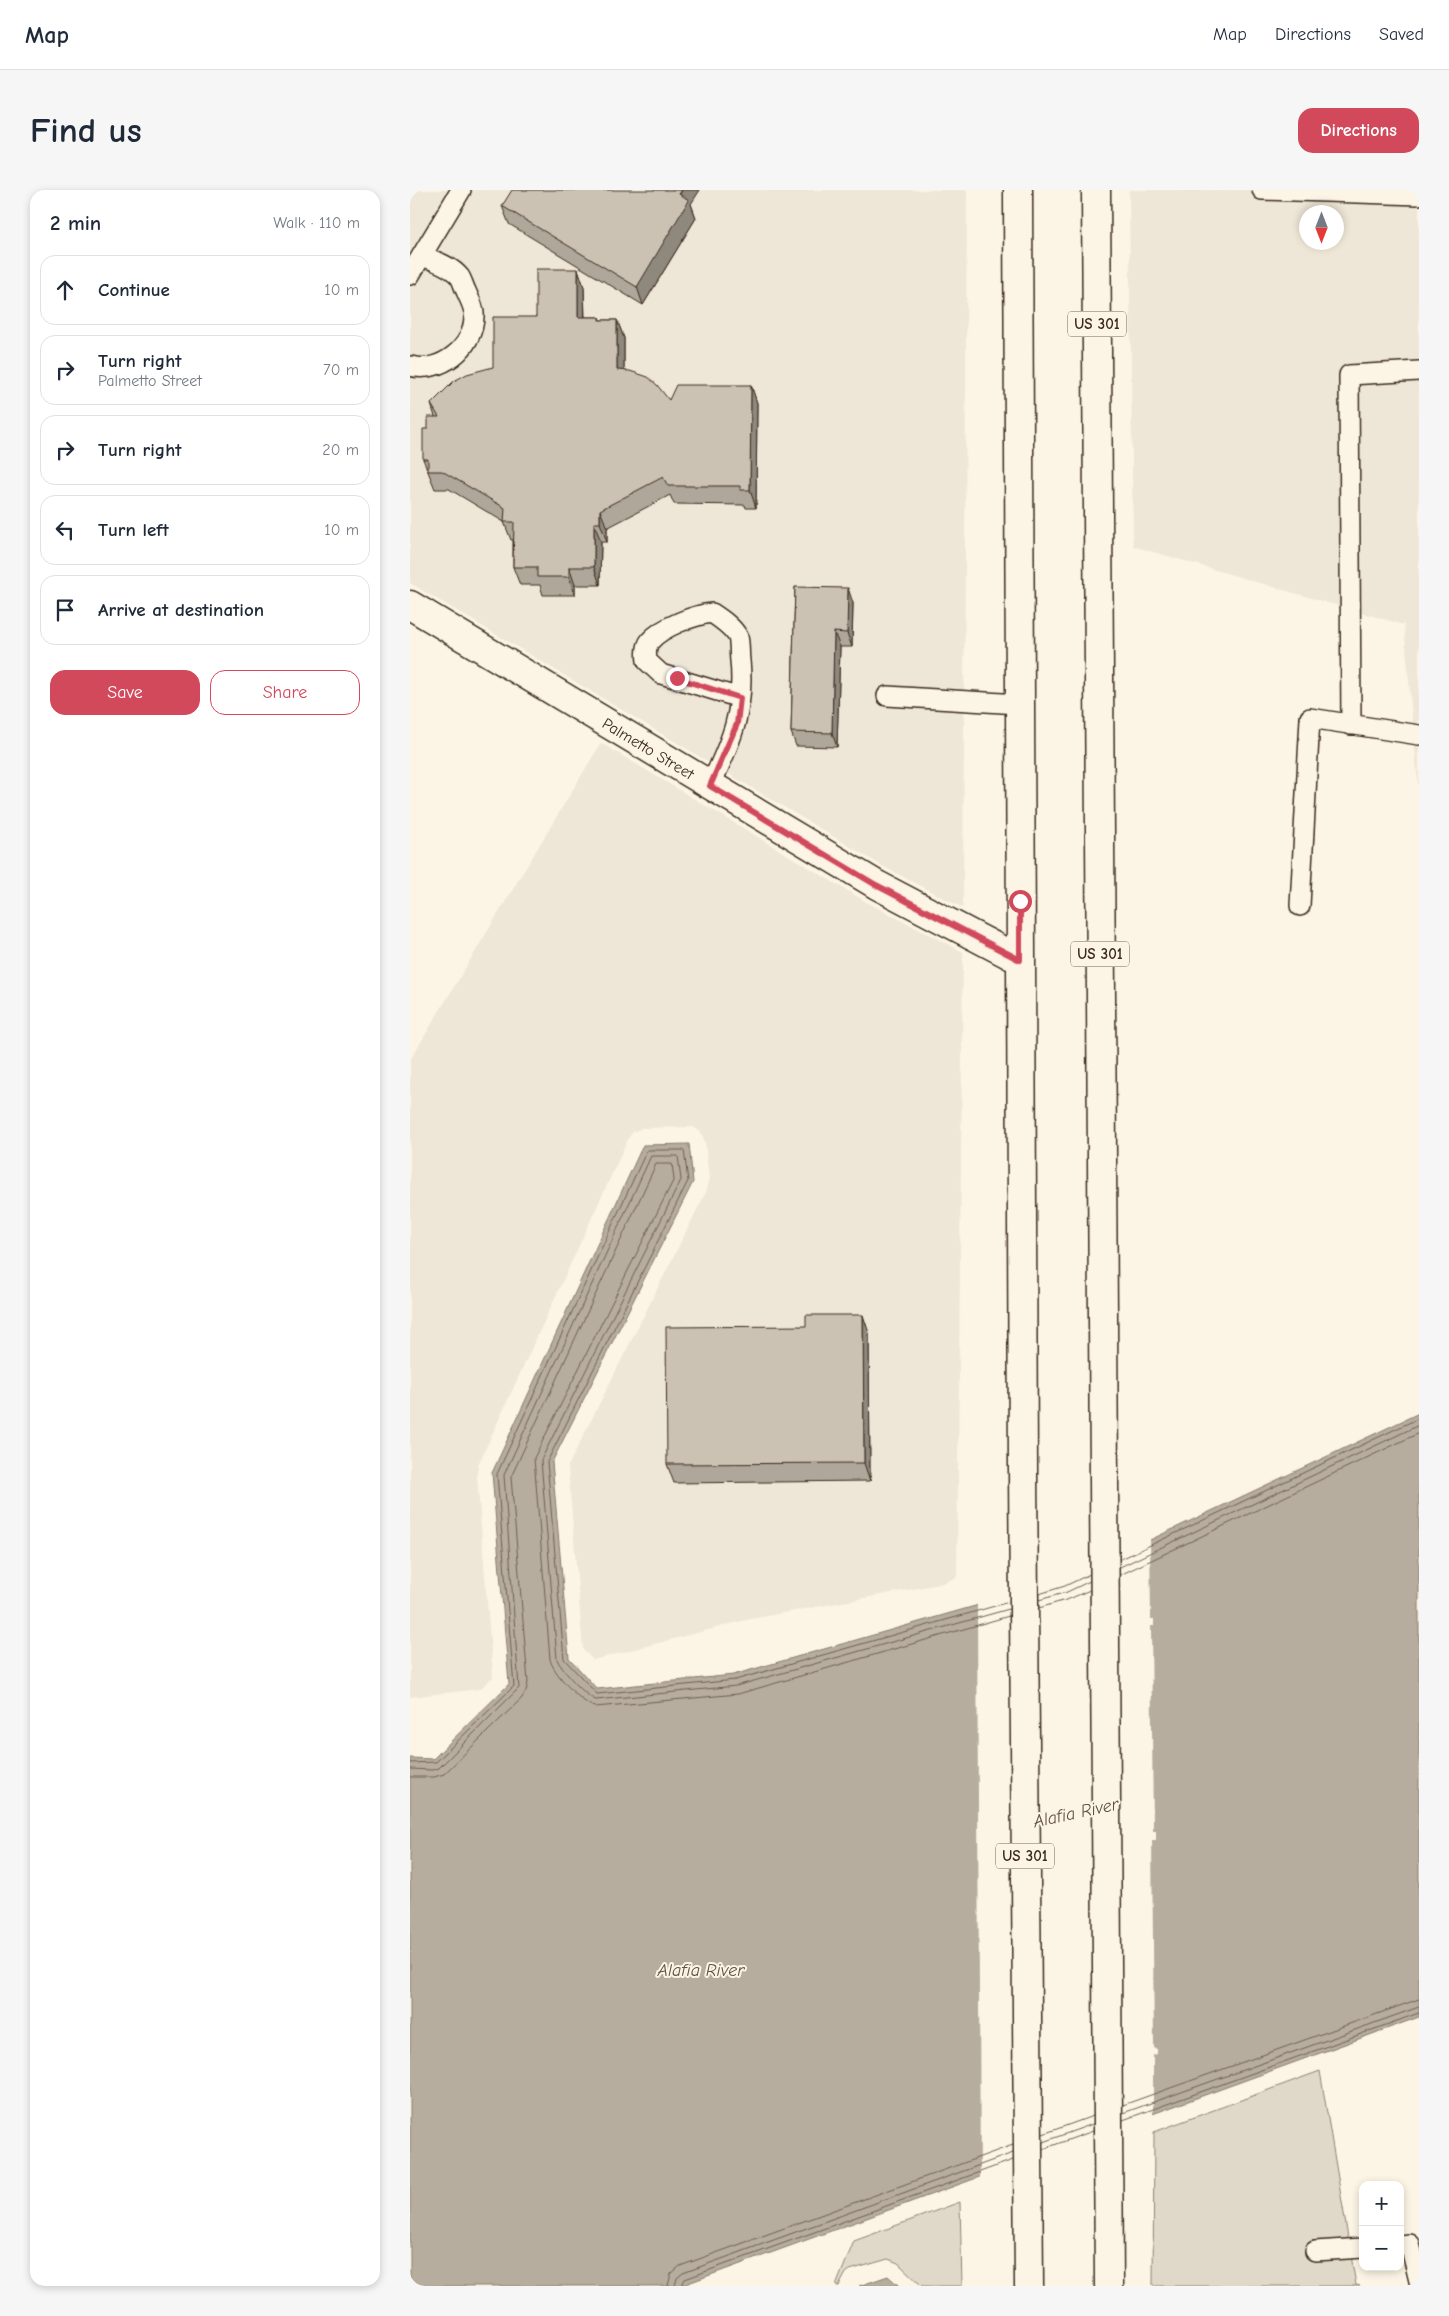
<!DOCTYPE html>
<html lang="en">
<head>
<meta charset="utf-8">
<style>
  body { margin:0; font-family:"Comic Neue",sans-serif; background:#f6f6f7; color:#1f2937 }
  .controls { position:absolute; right:15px; bottom:15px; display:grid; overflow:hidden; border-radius:10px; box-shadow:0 2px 8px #0003 }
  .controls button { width:45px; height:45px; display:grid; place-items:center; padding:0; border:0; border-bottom:1px solid #e0e1e3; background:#fff; color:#1f2937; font:25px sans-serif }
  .compass { position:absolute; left:889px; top:15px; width:45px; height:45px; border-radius:50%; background:#fff; box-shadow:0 2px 8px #0003; rotate:180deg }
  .stop { position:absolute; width:15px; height:15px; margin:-11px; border:4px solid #d1495b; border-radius:50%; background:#fff }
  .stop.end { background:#d1495b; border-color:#fff; box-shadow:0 1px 5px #0008 }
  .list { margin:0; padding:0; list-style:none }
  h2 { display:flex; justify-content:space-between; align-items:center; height:65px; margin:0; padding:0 20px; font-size:21px }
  h2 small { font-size:16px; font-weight:400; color:#747a83 }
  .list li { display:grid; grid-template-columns:32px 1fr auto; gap:15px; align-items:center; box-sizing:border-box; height:70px; margin:0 10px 10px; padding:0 10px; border:1px solid #e0e1e3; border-radius:15px }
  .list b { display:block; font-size:19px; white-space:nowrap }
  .list p { margin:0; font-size:16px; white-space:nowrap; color:#747a83 }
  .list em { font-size:16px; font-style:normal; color:#747a83 }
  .actions { display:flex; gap:10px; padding:15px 20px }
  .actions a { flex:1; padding:11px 0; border:1px solid #d1495b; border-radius:15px; text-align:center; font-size:18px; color:#d1495b }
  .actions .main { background:#d1495b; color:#fff }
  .icon { flex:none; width:28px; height:28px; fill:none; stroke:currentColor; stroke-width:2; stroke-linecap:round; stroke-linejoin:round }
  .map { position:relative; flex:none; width:1009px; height:2096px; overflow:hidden; border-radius:15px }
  header { display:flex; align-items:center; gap:30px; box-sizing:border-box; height:70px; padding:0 25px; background:#fff; border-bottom:1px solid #e0e1e3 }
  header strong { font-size:24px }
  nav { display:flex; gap:28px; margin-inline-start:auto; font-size:18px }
  .intro { display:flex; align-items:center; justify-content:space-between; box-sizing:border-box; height:120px; padding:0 30px }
  h1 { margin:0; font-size:35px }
  .button { padding:12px 22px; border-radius:15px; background:#d1495b; color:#fff; font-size:18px; font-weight:700 }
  main { display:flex; gap:30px; padding:0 30px }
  aside { flex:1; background:#fff; border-radius:15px; box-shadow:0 2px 8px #0003 }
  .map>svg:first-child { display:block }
  .built { fill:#eee6d6; fill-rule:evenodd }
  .green { fill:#e0d8c8; stroke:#8e8173 }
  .water { fill:#b7ad9e; stroke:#85796b }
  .pier { fill:#fcf5e5 }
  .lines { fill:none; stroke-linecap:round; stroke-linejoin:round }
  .shore { stroke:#6d5e51; stroke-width:1 }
  .lane-casing { stroke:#3b2a1e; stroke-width:22 }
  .street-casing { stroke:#3b2a1e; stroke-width:31 }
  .primary-casing { stroke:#3b2a1e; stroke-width:31 }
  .lane { stroke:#fcf5e5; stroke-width:19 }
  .street { stroke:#fcf5e5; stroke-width:28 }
  .primary { stroke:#fcf5e5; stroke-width:28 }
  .wall { fill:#afa79a; stroke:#3b2a1e }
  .shaded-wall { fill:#8f887d; stroke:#3b2a1e }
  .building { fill:#ccc2b3; stroke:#3b2a1e }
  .route { stroke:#d1495b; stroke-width:6 }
  .labels { text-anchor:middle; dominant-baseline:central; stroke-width:4; stroke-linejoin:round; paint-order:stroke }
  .shield { fill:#fcf5e5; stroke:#75675a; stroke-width:1 }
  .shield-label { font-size:15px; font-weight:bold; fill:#3b2a1e }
  .street-label { font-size:16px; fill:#3b2a1e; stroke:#fcf5e5 }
  .water-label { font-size:18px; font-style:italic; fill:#605144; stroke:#fcf5e5 }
</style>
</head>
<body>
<header>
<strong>Map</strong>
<nav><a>Map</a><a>Directions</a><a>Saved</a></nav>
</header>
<div class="intro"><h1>Find us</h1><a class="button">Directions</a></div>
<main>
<aside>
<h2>2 min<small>Walk · 110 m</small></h2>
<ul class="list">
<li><svg class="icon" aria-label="ahead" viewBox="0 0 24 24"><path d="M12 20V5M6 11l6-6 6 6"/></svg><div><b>Continue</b></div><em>10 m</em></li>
<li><svg class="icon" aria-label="right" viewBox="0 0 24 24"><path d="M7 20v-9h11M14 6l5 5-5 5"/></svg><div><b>Turn right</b><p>Palmetto Street</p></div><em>70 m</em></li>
<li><svg class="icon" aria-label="right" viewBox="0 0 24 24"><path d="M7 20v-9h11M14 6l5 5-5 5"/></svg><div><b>Turn right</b></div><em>20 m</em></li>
<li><svg class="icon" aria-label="left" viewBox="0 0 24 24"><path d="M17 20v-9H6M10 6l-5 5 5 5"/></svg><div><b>Turn left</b></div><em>10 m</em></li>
<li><svg class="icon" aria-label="arrive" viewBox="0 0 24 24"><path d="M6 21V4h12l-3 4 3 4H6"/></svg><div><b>Arrive at destination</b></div></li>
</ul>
<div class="actions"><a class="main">Save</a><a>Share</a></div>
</aside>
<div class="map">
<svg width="1009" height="2096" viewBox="0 0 1009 2096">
  <rect width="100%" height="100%" fill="#fcf5e5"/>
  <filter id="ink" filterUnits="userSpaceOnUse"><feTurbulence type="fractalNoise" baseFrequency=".02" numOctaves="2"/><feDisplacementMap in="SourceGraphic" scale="10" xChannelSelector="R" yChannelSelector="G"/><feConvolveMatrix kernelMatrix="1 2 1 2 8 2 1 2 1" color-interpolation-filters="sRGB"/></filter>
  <g filter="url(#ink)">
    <path class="built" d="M0 0H557L553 718 474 677 0 393Z
      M719 0H1009V605L994 435 723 356ZM896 22H926V52H896Z
      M191 553 458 713 553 762 547 1387 530 1394 340 1429 183 1470 173 1460 158 1276 297 1000 299 989 295 952 291 942 283 937 232 938 223 942 219 947 68 1275 67 1285 83 1487 70 1499 0 1507V870Z"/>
    <path class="green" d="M910 1881 946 2095 950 2096H743L744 1942Z
      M550 2012 552 2096H512L488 2073 478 2069 440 2080 436 2083 429 2096H426L444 2051Z"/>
    <path class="water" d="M279 954 283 992 142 1272 159 1468 187 1499 323 1485 653 1391 1009 1223V1827L270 2096H0V1568L23 1569 99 1494 82 1283 233 955Z
      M478 2086 489 2096H449Z"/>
    <path class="pier" d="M740 1348 741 1429H744V1436H741L743 1641H746V1650H742L744 1858 747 1859V1864L743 1865V1927L570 1990 567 1413 653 1389Z"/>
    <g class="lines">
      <path class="shore" d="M709 1370 1009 1228
        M710 1377 1009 1235
        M710 1385 1009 1243
        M629 1404 655 1396 680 1384
        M629 1410 657 1402 680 1391
        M629 1418 659 1409 680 1400
        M0 1573 26 1572 104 1496 87 1284 237 960H274L278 991 137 1272 154 1469 187 1504 325 1490 599 1412
        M0 1579 22 1580 29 1578 109 1498 94 1285 241 966H268L271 990 131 1270 147 1469C150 1478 176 1507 186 1510L326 1496 599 1419
        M0 1587H24L34 1584 112 1508 116 1501 118 1492 101 1287 246 974H262L264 989 124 1268 140 1469C142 1482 172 1514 185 1517L328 1504 599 1426
        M713 1915 1009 1809
        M713 1923 1009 1817
        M713 1930 1009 1823
        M633 1944 683 1926
        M633 1952 683 1934
        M633 1959 683 1941
        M258 2096 261 2084 270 2076 603 1955
        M265 2096 267 2088 273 2083 603 1963
        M271 2096 275 2089 603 1970"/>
      <g class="lane-casing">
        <path id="lane" d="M852 0 1009 5
          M0 85 51 0
          M0 176C30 184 64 158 64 126 65 119 59 108 56 101 54 97 52 90 50 87 41 76 25 71 13 66
          M477 506 609 514
          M941 535 939 185 1009 181
          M300 596C321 552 335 521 330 470 329 464 330 453 328 447 323 437 311 429 302 423 284 425 252 437 240 451 236 456 236 464 237 471L251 484 330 508
          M890 716 900 528 1009 545
          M990 2055 1000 2054 1009 2091
          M905 2061 953 2058"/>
      </g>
      <g class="street-casing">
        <path id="street" d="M0 415 467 695 610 770"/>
      </g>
      <g class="primary-casing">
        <path id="primary" d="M608 0 613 1280 619 2096
          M686 0 699 2096"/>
      </g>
      <use href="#lane" class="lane"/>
      <use href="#street" class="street"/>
      <use href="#primary" class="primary"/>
    </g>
    <path class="wall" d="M281 14 286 28 233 115 99 34 92 16Z
      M168 79 174 97 175 127H189L190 130H207L214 148V181L259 210 341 195 347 213 346 318H336L335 315 264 314 260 305 197 338V352H191L190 395H165V405H133L130 395H110L103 377V350H101L94 332 39 299H25L13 269 18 239 25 227 21 214 83 177Z
      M385 397 443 413 442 457H430L427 557 386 556 381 542Z
      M459 1143 460 1291 264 1293 257 1274Z"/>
    <path class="shaded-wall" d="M272 0H290L281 14 286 28 233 115 227 97Z
      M168 79 174 97 175 145 168 127Z
      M207 130 214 148V198L207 180Z
      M341 195 347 213 346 318 340 300Z
      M190 320 197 338V352L190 333Z
      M184 333 191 352 190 395 184 377Z
      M159 377 165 395V405L159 387Z
      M438 398 443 413 442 457 437 443Z
      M424 442 430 457 427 557 422 543Z
      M453 1125 459 1143 460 1291 454 1273Z"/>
    <path class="building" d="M102 0H272L269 4 279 10 227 97 92 16Z
      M126 79H168V127H189V130H207V180L220 181 238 187 247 195 259 210 266 195H341L340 300H330V296H258L253 287 190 320V333H184V377H159V387H127V377H103L104 332H94L95 318 32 281H18V269H13V239H18V227H29L21 214 44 191 57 184 83 177V127H126Z
      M385 397 438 398 437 443 424 442 422 543 381 542Z
      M396 1125H453L454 1273 257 1274 256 1137 396 1136Z"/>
  </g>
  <g class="lines" filter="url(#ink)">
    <path class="route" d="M267 488 330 508 327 534 300 596 466 695 610 770V711"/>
  </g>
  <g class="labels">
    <g class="shield">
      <rect x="658" y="121.5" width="58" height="25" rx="4"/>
      <rect x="661" y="751.5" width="58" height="25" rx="4"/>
      <rect x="586" y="1653.5" width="58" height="25" rx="4"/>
    </g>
    <g class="shield-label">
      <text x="687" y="134">US 301</text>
      <text x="690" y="764">US 301</text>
      <text x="615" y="1666">US 301</text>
    </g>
    <g class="street-label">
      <text transform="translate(238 559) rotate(31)">Palmetto Street</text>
    </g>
    <g class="water-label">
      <text transform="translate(666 1623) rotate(-12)">Alafia River</text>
      <text x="291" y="1780">Alafia River</text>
    </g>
  </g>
</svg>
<div class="controls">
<button>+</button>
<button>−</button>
</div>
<svg class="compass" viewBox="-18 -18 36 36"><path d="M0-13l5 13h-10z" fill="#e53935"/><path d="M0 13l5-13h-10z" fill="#747a83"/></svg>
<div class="stop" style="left:610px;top:711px"></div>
<div class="stop end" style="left:267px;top:488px"></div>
</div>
</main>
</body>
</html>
